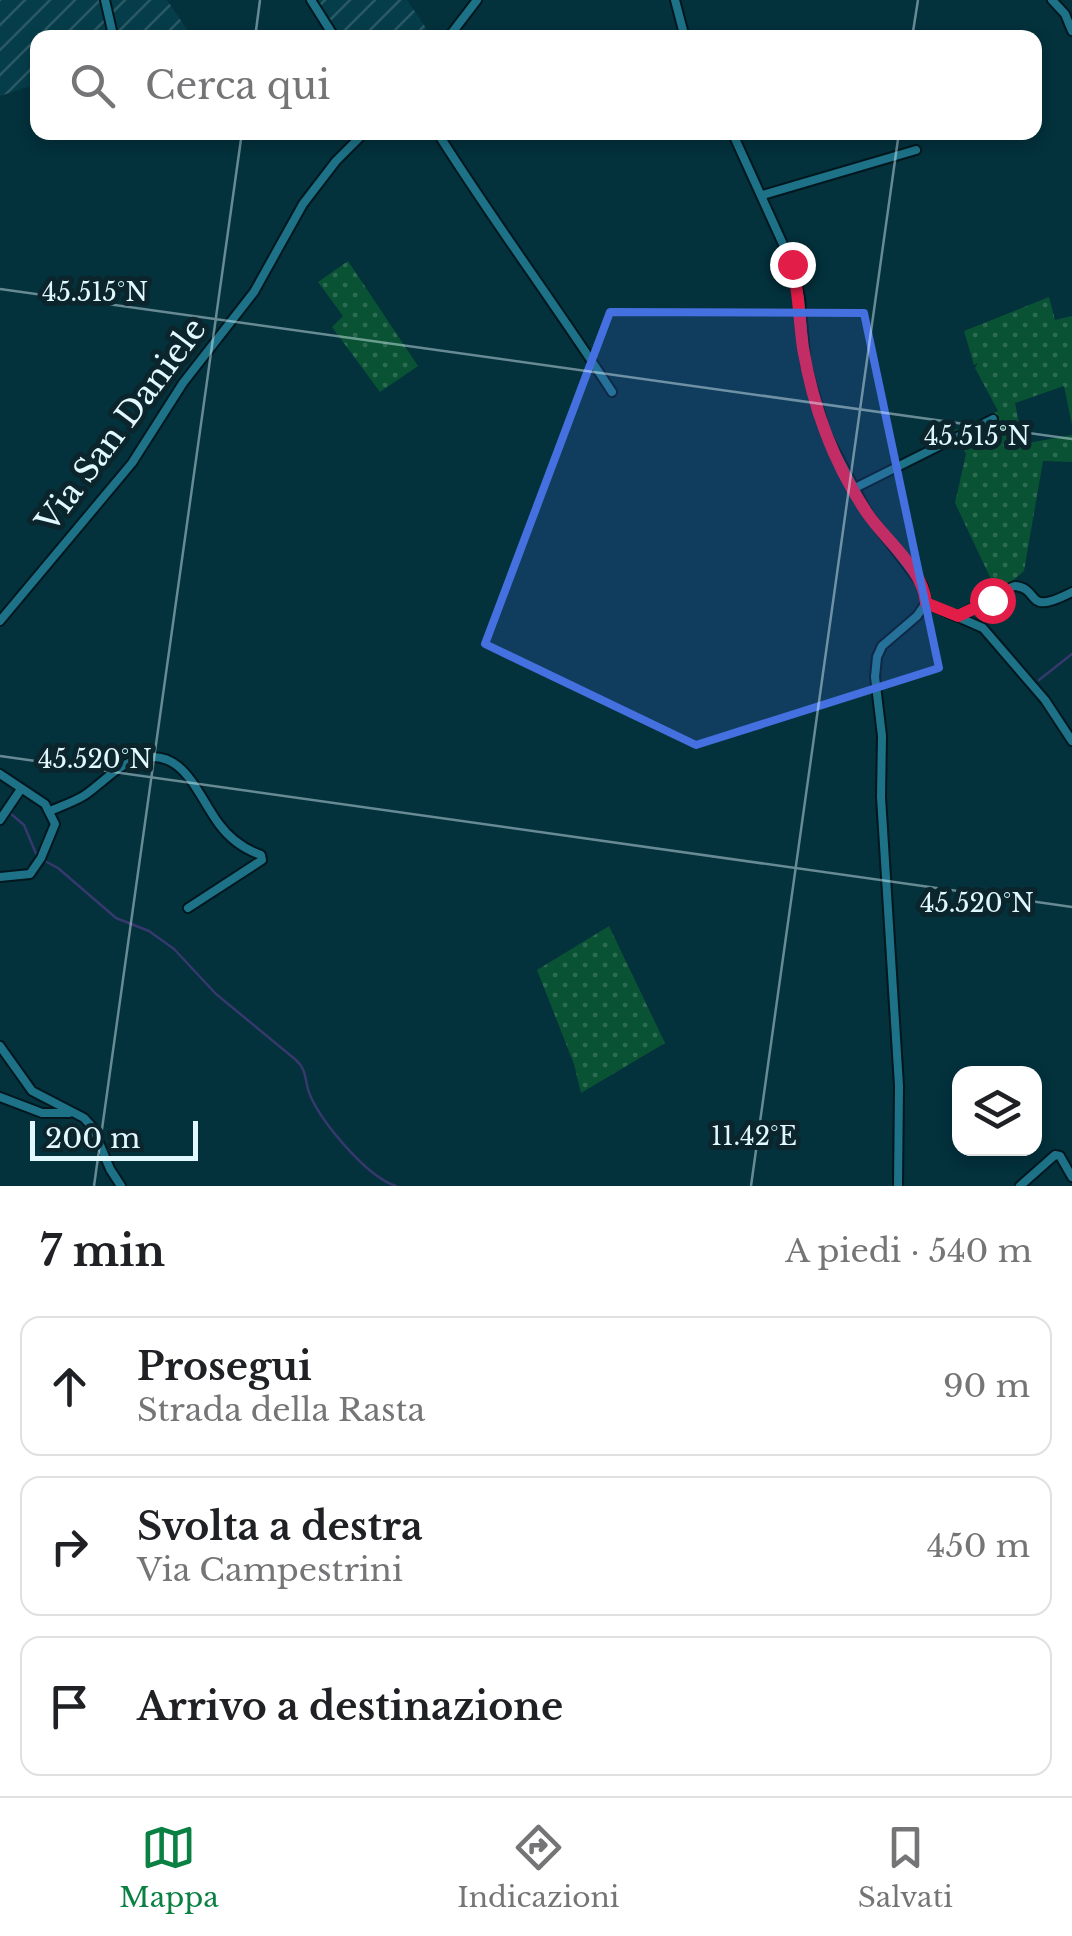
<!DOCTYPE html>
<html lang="it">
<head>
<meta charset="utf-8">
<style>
  body { margin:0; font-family:"Libre Baskerville",serif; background:#f2f2f2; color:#202124 }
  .controls { position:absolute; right:30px; bottom:30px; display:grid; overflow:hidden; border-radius:20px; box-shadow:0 5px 15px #0003 }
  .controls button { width:90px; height:90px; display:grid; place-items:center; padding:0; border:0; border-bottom:2px solid #e0e0e0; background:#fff; color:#202124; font:50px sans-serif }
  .scale { position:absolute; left:30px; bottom:25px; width:168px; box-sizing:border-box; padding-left:10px; border:5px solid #e2f8ff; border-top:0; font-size:28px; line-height:35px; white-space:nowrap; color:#e2f8ff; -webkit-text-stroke:8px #0c252c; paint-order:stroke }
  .stop { position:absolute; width:30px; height:30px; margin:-22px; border:8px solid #e11d48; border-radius:50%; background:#fff }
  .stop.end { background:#e11d48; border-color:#fff; box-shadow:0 2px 10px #0008 }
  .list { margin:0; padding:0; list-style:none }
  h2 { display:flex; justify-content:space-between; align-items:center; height:130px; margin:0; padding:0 40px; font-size:42px }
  h2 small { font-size:32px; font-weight:400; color:#757577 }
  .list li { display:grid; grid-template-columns:65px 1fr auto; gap:30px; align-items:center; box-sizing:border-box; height:140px; margin:0 20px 20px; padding:0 20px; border:2px solid #e0e0e0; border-radius:20px }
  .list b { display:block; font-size:38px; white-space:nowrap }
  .list p { margin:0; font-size:32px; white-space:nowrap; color:#757577 }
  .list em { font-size:32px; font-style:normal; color:#757577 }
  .icon { flex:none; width:55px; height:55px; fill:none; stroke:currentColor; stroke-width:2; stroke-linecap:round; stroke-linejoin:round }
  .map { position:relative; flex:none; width:1072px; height:1186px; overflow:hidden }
  .search { position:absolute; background:#fff; box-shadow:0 5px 15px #0003; left:30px; right:30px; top:30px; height:110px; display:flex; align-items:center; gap:25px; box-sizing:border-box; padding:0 35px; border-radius:20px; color:#757577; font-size:38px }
  .sheet { height:610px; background:#fff }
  nav { display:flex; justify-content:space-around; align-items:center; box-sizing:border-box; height:140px; border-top:2px solid #e0e0e0; background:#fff; font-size:28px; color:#757577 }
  nav a { display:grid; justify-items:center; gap:5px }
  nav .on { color:#0b8043 }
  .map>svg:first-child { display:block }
  .industrial { fill:url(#industrial-furrows) }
  .grass { fill:url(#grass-dots) }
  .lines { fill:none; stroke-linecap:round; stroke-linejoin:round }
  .stream { stroke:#36396c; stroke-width:2.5 }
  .minor-casing { stroke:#00171e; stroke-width:12 }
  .minor { stroke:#1d7288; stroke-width:8 }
  .route { stroke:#e11d48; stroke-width:12 }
  .marked { fill:#4470e0; fill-opacity:0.2; stroke:#4470e0; stroke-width:8; stroke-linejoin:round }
  .ticks { fill:none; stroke:#e2f8ff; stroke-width:2.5; stroke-opacity:0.45 }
  .labels { text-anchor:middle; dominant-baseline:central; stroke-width:10; stroke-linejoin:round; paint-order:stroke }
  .street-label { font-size:32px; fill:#e2f8ff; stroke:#0c252c }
  .ticks-label { font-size:25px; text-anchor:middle; fill:#e2f8ff; stroke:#0c252c; stroke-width:10; stroke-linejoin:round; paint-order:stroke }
</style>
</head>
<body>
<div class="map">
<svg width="1072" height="1186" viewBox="0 0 1072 1186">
  <defs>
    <pattern id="industrial-furrows" width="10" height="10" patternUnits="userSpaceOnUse" patternTransform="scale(2.5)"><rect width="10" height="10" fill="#063d4a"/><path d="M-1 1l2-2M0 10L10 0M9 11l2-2" fill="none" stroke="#2a5a65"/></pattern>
    <pattern id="grass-dots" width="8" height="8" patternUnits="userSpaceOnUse" patternTransform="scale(2.5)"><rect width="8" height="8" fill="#095334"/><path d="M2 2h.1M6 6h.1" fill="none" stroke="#2d6c52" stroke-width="1.8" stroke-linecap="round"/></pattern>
  </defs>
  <rect width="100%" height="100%" fill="#03313c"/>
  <path class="industrial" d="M0 0H167L192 37 38 38 37 84 0 96Z
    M317 0H407L432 37H342Z"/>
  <path class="grass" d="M348 261 418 366 380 392 332 327 343 316 318 282Z
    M1049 297 1055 320 1072 316V425L1064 386 1015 403 1023 444 1072 435V462L1043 461 1024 571 998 594 955 503 966 454 953 431 998 411 975 368 978 363 974 365 964 331Z
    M609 926 665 1043 581 1093 574 1064 537 970Z"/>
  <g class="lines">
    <path class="stream" d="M1039 680 1072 654
      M10 813 24 825 37 856
      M43 860 58 868 116 918 149 931 174 949 216 994 296 1060C308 1071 304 1081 310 1095 322 1123 367 1177 396 1186"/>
    <g class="minor-casing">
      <path id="minor" d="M105 0 113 35
        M311 0 335 38
        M675 0 685 38
        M1052 0 1065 14 1072 31
        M448 38 477 0
        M437 132C493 221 555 304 612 392
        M732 132 792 264 800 298 806 366 826 434 868 514 923 586 926 603
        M763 195 916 150
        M853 489 993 419
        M926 603 983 628 1045 700 1072 741
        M958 616C968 612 1010 586 1015 586 1042 589 1023 617 1072 592
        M0 621 132 463 183 383 254 292 303 204 336 161 365 132
        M0 774 45 804 55 824 41 858 30 874 0 877
        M50 811C61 806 74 802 85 795 101 784 118 765 136 760 183 744 197 795 219 824 230 839 244 849 261 855L262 860 188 908
        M0 820 21 789
        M0 1046 32 1091 84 1118 93 1128 110 1169 121 1186
        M0 1097 42 1113H69
        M898 1186 899 1086 881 797 882 736 875 677 877 657 882 646 917 616 926 603
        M1020 1186 1055 1155 1060 1156 1072 1177"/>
    </g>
    <use href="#minor" class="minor"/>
  </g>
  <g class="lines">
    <path class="route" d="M792 264C799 292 799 320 803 348 813 407 834 464 867 513 886 541 923 568 926 603L958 616 992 600"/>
  </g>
  <path class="marked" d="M610 312 864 313 939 668 696 745 485 644Z"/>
  <path class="ticks" d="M255 38 260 0M912 38 918 0M0 289 1072 439M0 756 1072 907M94 1186 242 132M751 1186 899 132"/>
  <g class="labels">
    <g class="street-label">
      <text transform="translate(121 425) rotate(-53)">Via San Daniele</text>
    </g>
  </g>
  <g class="ticks-label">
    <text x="95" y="301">45.515°N</text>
    <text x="977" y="445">45.515°N</text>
    <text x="95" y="768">45.520°N</text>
    <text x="977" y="912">45.520°N</text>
    <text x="754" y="1145">11.42°E</text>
  </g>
</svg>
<div class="controls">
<button><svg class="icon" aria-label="layers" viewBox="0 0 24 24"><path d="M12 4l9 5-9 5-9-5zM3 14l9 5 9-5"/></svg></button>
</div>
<div class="scale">200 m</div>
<div class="stop" style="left:992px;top:600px"></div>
<div class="stop end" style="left:792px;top:264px"></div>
<div class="search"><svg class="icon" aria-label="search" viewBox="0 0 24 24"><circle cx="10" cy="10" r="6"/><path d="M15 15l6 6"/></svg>Cerca qui</div>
</div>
<section class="sheet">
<h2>7 min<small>A piedi · 540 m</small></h2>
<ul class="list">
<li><svg class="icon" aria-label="ahead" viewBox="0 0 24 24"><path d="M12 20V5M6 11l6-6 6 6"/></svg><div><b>Prosegui</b><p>Strada della Rasta</p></div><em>90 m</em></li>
<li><svg class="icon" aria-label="right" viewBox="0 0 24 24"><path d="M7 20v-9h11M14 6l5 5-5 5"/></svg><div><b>Svolta a destra</b><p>Via Campestrini</p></div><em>450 m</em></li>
<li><svg class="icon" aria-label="arrive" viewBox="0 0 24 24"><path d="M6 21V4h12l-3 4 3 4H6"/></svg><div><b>Arrivo a destinazione</b></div></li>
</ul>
</section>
<nav>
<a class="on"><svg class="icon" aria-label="map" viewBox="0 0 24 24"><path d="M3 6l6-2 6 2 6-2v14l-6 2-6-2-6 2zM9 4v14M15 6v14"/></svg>Mappa</a>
<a><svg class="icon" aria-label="directions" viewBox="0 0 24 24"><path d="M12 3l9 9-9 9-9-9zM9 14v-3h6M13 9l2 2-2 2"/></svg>Indicazioni</a>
<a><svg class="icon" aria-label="saved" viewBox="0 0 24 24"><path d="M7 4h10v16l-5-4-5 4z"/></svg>Salvati</a>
</nav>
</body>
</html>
